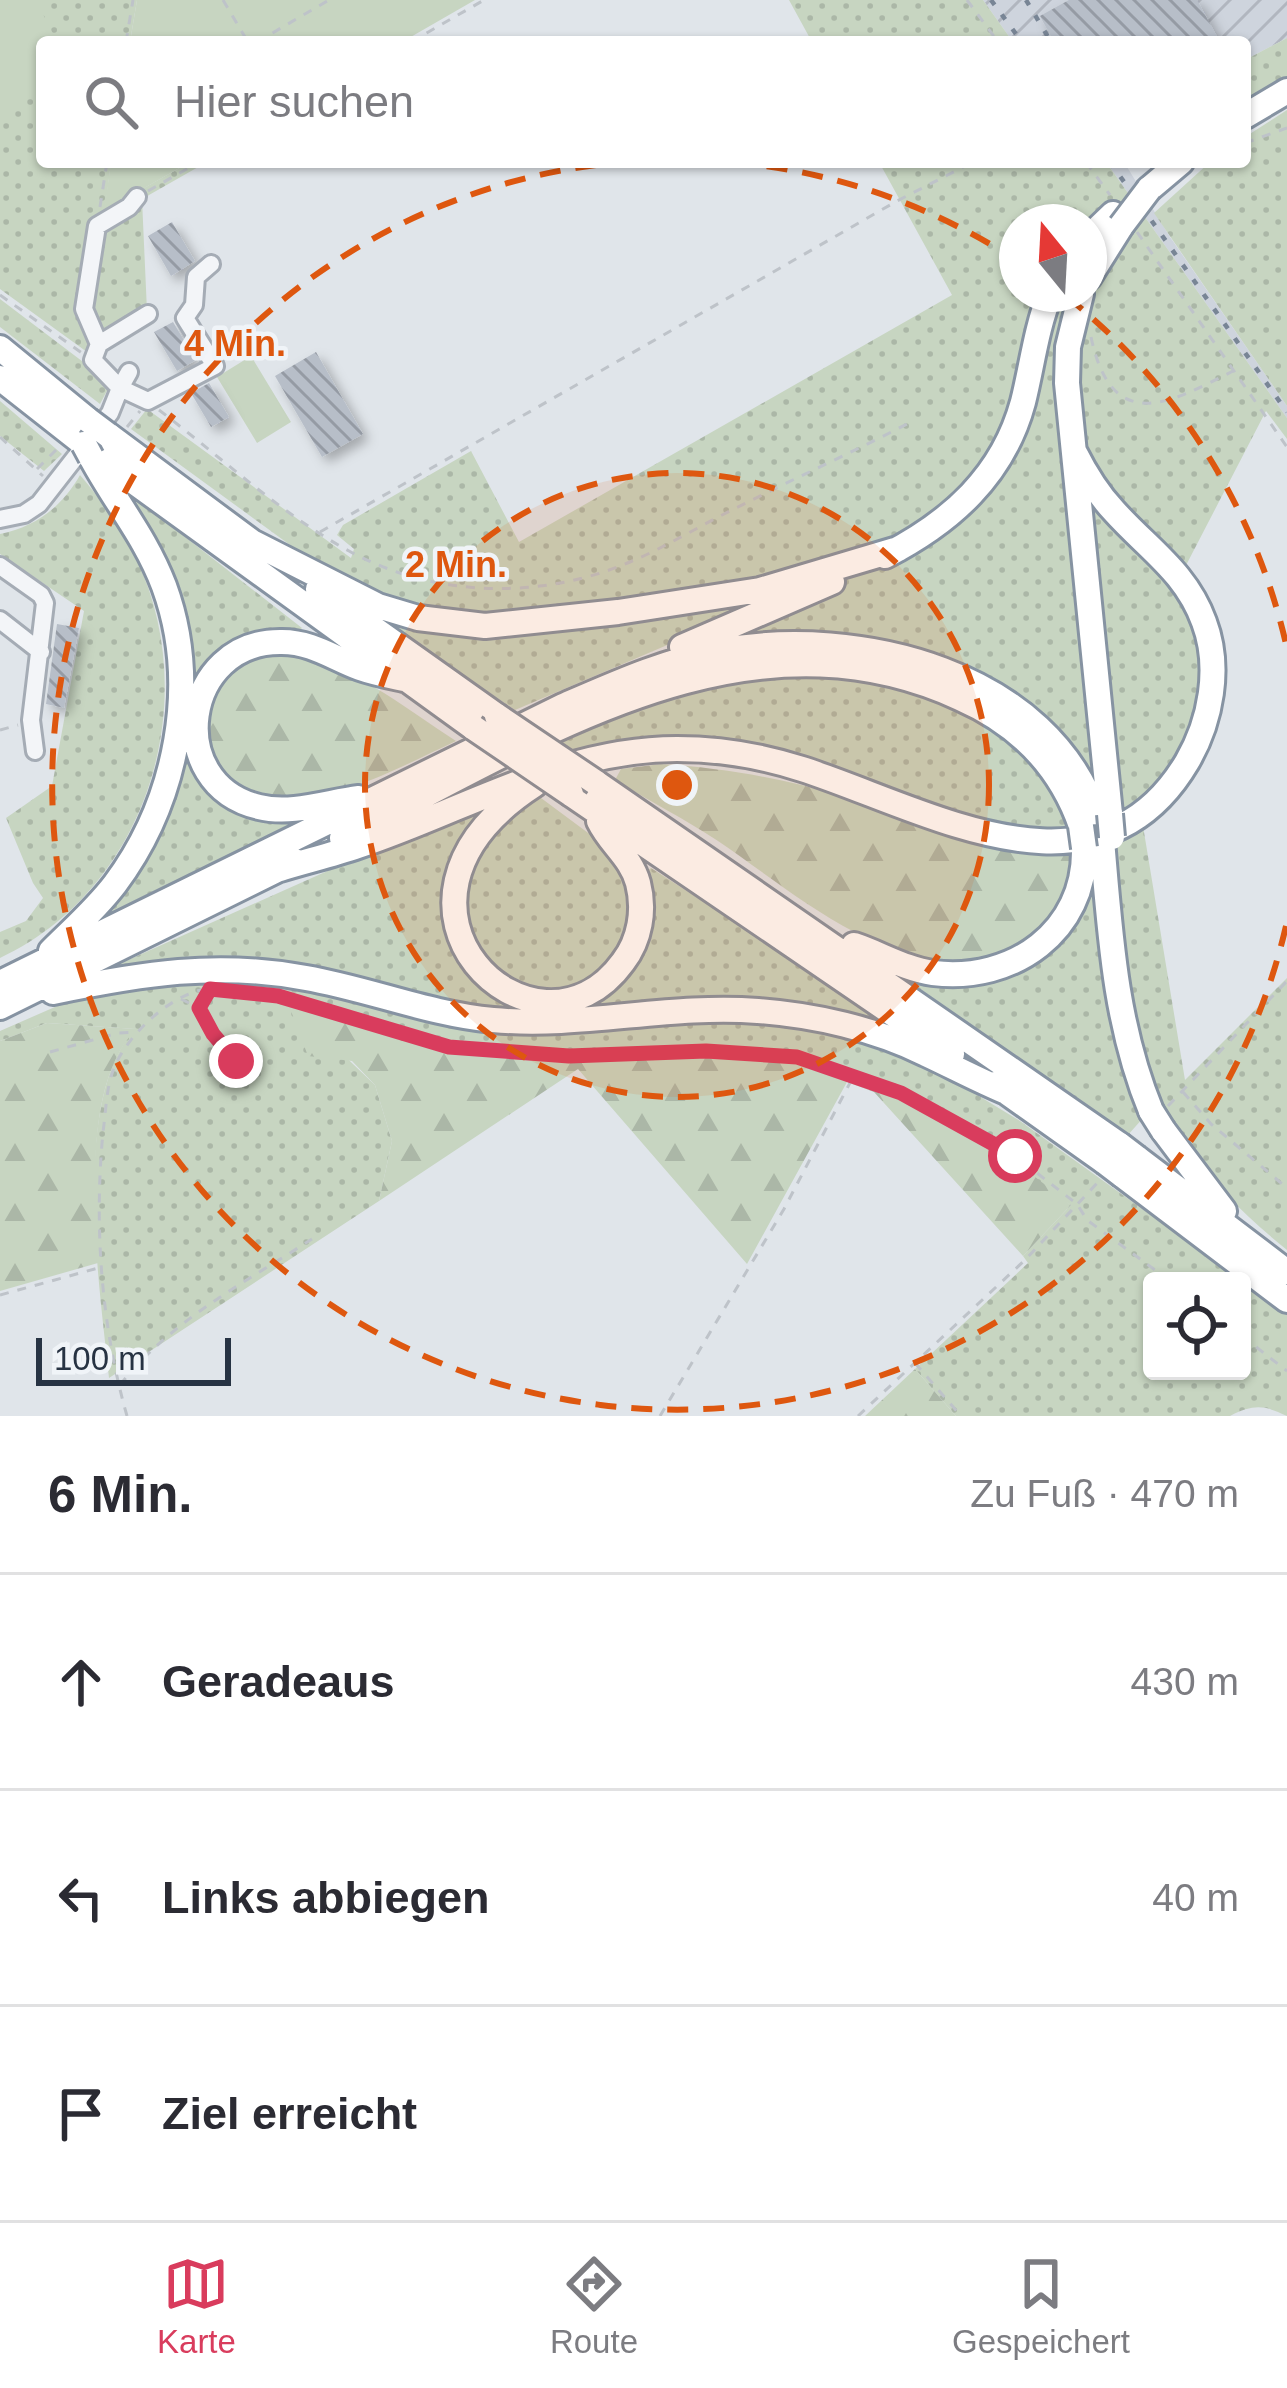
<!DOCTYPE html>
<html lang="de">
<head>
<meta charset="utf-8">
<style>
  body { margin:0; font-family:Arial,sans-serif; background:#f7f7f7; color:#2b2b33 }
  .controls { position:absolute; right:36px; bottom:36px; display:grid; overflow:hidden; border-radius:12px; box-shadow:0 3px 9px #0004 }
  .controls button { width:108px; height:108px; display:grid; place-items:center; padding:0; border:0; border-bottom:3px solid #e1e1e2; background:#fff; color:#2b2b33; font:60px sans-serif }
  .compass { position:absolute; left:999px; top:204px; width:108px; height:108px; border-radius:50%; background:#fff; box-shadow:0 3px 9px #0004; rotate:342deg }
  .scale { position:absolute; left:36px; bottom:30px; width:195px; box-sizing:border-box; padding-left:12px; border:6px solid #273343; border-top:0; font-size:33px; line-height:42px; white-space:nowrap; color:#273343; -webkit-text-stroke:9px #f0f4f8; paint-order:stroke }
  .stop { position:absolute; width:36px; height:36px; margin:-27px; border:9px solid #d93c5d; border-radius:50%; background:#fff }
  .stop.end { background:#d93c5d; border-color:#fff; box-shadow:0 3px 12px #0008 }
  .list { margin:0; padding:0; list-style:none }
  h2 { display:flex; justify-content:space-between; align-items:center; height:156px; margin:0; padding:0 48px; font-size:51px }
  h2 small { font-size:39px; font-weight:400; color:#7c7c81 }
  .list li { display:grid; grid-template-columns:78px 1fr auto; gap:36px; align-items:center; box-sizing:border-box; height:216px; padding:0 48px; border-top:3px solid #e1e1e2 }
  .list b { display:block; font-size:45px; white-space:nowrap }
  .list em { font-size:39px; font-style:normal; color:#7c7c81 }
  .icon { flex:none; width:66px; height:66px; fill:none; stroke:currentColor; stroke-width:2; stroke-linecap:round; stroke-linejoin:round }
  .map { position:relative; flex:none; width:1287px; height:1416px; overflow:hidden }
  .search { position:absolute; background:#fff; box-shadow:0 3px 9px #0004; left:36px; right:36px; top:36px; height:132px; display:flex; align-items:center; gap:30px; box-sizing:border-box; padding:0 42px; border-radius:12px; color:#7c7c81; font-size:45px }
  .sheet { height:804px; background:#fff }
  nav { display:flex; justify-content:space-around; align-items:center; box-sizing:border-box; height:168px; border-top:3px solid #e1e1e2; background:#fff; font-size:33px; color:#7c7c81 }
  nav a { display:grid; justify-items:center; gap:6px }
  nav .on { color:#d93c5d }
  .map>svg:first-child { display:block }
  .built { fill:#ced4dd }
  .industrial { fill:url(#industrial-furrows) }
  .grass { fill:url(#grass-dots); fill-rule:evenodd }
  .forest { fill:url(#forest-firs) }
  .garden { fill:#c7d5c1 }
  .building { fill:url(#building-back-hatch); filter:url(#shadow) }
  .lines { fill:none; stroke-linecap:round; stroke-linejoin:round }
  .minor-casing { stroke:#a5acb5; stroke-width:22 }
  .highway-casing { stroke:#8693a2; stroke-width:30 }
  .path { stroke:#bec3c9; stroke-width:3; stroke-dasharray:9 9; stroke-linecap:butt }
  .minor { stroke:#f3f5f8; stroke-width:16 }
  .highway { stroke:#fff; stroke-width:24 }
  .rail { stroke:#788595; stroke-width:4.5; stroke-dasharray:6 12; stroke-linecap:butt }
  .highway-bridge-casing { stroke:#8693a2; stroke-width:30; stroke-linecap:butt }
  .highway-bridge { stroke:#fff; stroke-width:24 }
  .route { stroke:#d93c5d; stroke-width:15 }
  .ring { fill:none; stroke:#de570f; stroke-width:6; stroke-dasharray:21 15 }
  .centre { fill:#de570f; stroke:#f0f4f8; stroke-width:6 }
  .ring-label { font-size:36px; text-anchor:middle; font-weight:bold; fill:#de570f; stroke:#f0f4f8; stroke-width:9; stroke-linejoin:round; paint-order:stroke }
</style>
</head>
<body>
<div class="map">
<svg width="1287" height="1416" viewBox="0 0 1287 1416">
  <defs>
    <pattern id="industrial-furrows" width="10" height="10" patternUnits="userSpaceOnUse" patternTransform="scale(3)"><rect width="10" height="10" fill="#ced4dd"/><path d="M-1 1l2-2M0 10L10 0M9 11l2-2" fill="none" stroke="#b1b6bf"/></pattern>
    <pattern id="grass-dots" width="8" height="8" patternUnits="userSpaceOnUse" patternTransform="scale(3)"><rect width="8" height="8" fill="#c7d5c1"/><path d="M2 2h.1M6 6h.1" fill="none" stroke="#abb7a7" stroke-width="1.8" stroke-linecap="round"/></pattern>
    <pattern id="forest-firs" width="22" height="20" patternUnits="userSpaceOnUse" patternTransform="scale(3)"><rect width="22" height="20" fill="#c7d5c1"/><path d="M5 1l3.5 6h-7zM16 11l3.5 6h-7z" fill="#abb7a7"/></pattern>
    <pattern id="building-back-hatch" width="6" height="6" patternUnits="userSpaceOnUse" patternTransform="scale(3)"><rect width="6" height="6" fill="#b7bec8"/><path d="M-1 5l2 2M0 0l6 6M5-1l2 2" fill="none" stroke="#959ba4"/></pattern>
    <filter id="shadow"><feDropShadow dx="6" dy="6" stdDeviation="6" flood-color="#0004"/></filter>
  </defs>
  <rect width="100%" height="100%" fill="#e0e5ea"/>
  <path class="built" d="M1106 162H1124L1170 237 1287 406V418Z"/>
  <path class="industrial" d="M983 0H1287V38L1245 60V42H1013Z"/>
  <path class="grass" d="M0 0H137L130 42H42V162H111L105 210 190 162H207L142 199 147 311 100 337 87 352 0 289Z
    M789 0H983L1013 42H812Z
    M1287 38V80L1245 107V60Z
    M1287 110V406L1154 213 1210 162H1245V137Z
    M879 162H1106L1287 418V439L1266 411 1181 575 1211 647 1185 767 1143 826 1185 1080 1287 978V1250C1215 1192 1156 1123 1132 1031 1112 955 1117 873 1099 796 1080 713 954 656 878 640 837 631 792 635 750 636L740 614 515 710 393 628 410 606 323 569 131 429 147 409 351 558 354 549 337 535 343 525 471 451 519 542 952 295ZM1017 222H1089V294H1017Z
    M0 299 103 377 109 387 100 404 0 327Z
    M0 401 62 454 44 471 0 436Z
    M80 475C102 501 122 528 136 558 205 702 146 890 0 958V932L26 921 43 898 33 883 6 818 52 786 84 611 0 554V534C35 527 62 507 80 475Z
    M134 497 302 628 296 634 270 632 190 707 130 501Z
    M784 674C812 676 841 677 869 681 952 695 1047 746 1068 833L1008 831 731 741 665 738 576 752 559 741 693 689Z
    M185 748 297 822 107 914 102 908Z
    M537 795 603 844 631 883 651 868 896 1025 892 1031 614 1011 466 1009 282 964 119 969V964L491 798Z
    M1095 870C1102 955 1104 1040 1144 1117L1127 1136 909 981 911 977C941 974 999 976 1026 968 1067 955 1087 909 1092 871Z
    M169 982 287 987 381 1007 441 1025 518 1034 746 1021 809 1029 882 1048 946 1076 1020 1121 1287 1313V1416C1264 1405 1254 1404 1230 1416H956L915 1369 1028 1263 1023 1256 1071 1205 899 1096 795 1060 705 1055 569 1060 448 1051 289 1003 375 1085 392 1141 379 1201 109 1378C100 1288 70 1100 135 1029L47 1023 0 1041V1031L64 1003ZM1152 1281H1242V1371H1152Z"/>
  <path class="forest" d="M281 652C347 660 402 706 456 741 398 768 319 813 253 796 236 792 227 781 219 766 188 709 223 662 281 652Z
    M661 764C724 768 781 778 842 796 917 819 991 861 1072 850 1070 889 1056 922 1022 942 919 1005 801 897 718 841 685 819 649 801 615 780L621 769Z
    M288 1003 448 1051 568 1060 705 1055 795 1060 899 1096 1012 1159 1071 1205 1023 1256 874 1092 847 1082 747 1264 578 1069 379 1201 392 1141 375 1085 352 1061 308 1056Z
    M47 1023 136 1029C85 1083 95 1193 98 1263L0 1291V1041Z
    M915 1369 956 1416H865Z"/>
  <path class="garden" d="M0 0H36L57 42H42V91L0 112Z
    M137 0H475L402 42H130Z
    M111 162H190L104 211Z
    M251 356 291 422 257 443 217 377Z"/>
  <path class="building" d="M1069 0H1197L1220 42H1054L1040 16Z
    M172 222 195 261 171 276 148 236Z
    M173 322 196 360 177 371 154 332Z
    M316 352 363 434 322 457 275 376Z
    M209 383 229 417 211 427 191 393Z
    M57 624 79 628 64 708 46 704Z"/>
  <g class="lines">
    <g class="minor-casing">
      <path id="minor" d="M99 344 148 314
        M129 372 120 388 148 401 215 366 185 318 194 305 196 277 211 264
        M0 519 24 514 39 504 110 413 120 388 93 360 99 344 84 309 97 226 129 207 137 197
        M0 566 41 595 45 603 31 720 35 751
        M0 620 41 652"/>
    </g>
    <g class="highway-casing">
      <path id="highway" d="M1245 116 1287 91
        M1149 189 1181 162
        M1089 237 1113 214
        M1089 277 1121 226
        M1081 294 1068 347 1067 383 1110 814
        M0 348 88 420
        M0 378 84 444
        M108 435 260 548
        M97 455 474 728
        M250 541 378 606 418 618 485 626 618 612 760 590 898 549
        M885 556C951 522 1003 476 1023 402 1032 366 1036 329 1050 294
        M318 589 497 716
        M682 647 832 582
        M595 782 1120 1145
        M534 785C347 906 536 1082 623 962 640 940 645 910 638 883 631 857 610 844 599 821
        M571 794 952 1054
        M359 798C327 802 292 815 259 807 162 784 182 640 282 642 312 642 333 658 360 668 374 673 390 676 404 679
        M342 838C533 743 742 598 960 698 1019 724 1060 765 1081 826
        M1102 840C1110 933 1115 1024 1151 1111
        M280 869C306 861 332 855 358 846 465 811 560 749 677 749 719 749 762 756 802 769 924 808 1097 914 1187 762 1211 721 1221 667 1204 622 1186 572 1148 549 1114 511 1097 493 1085 473 1074 451
        M854 945C881 954 905 969 933 973 1013 983 1086 931 1084 848
        M51 951C73 929 96 909 115 884 177 801 200 684 164 586 145 536 115 502 91 457
        M0 983 563 706C614 684 664 661 719 651 857 625 1051 671 1098 821
        M53 992C140 974 217 961 306 978 369 989 429 1014 493 1020 582 1028 670 1004 758 1011 814 1015 876 1029 926 1054 954 1067 980 1081 1009 1093
        M0 1007 295 861
        M995 1084 1105 1162
        M1163 1130 1224 1211
        M1137 1158 1287 1272
        M1122 1175 1287 1300"/>
    </g>
    <path class="path" d="M223 0 248 42
      M967 0 998 42
      M126 42 133 0
      M257 42 329 0
      M411 42 484 0
      M1245 143 1287 128
      M1086 162 1110 195
      M148 191 199 162
      M100 207 107 162
      M1137 232 1287 447
      M0 295 82 353
      M1091 337C1112 436 1170 403 1233 371
      M159 410C221 457 281 514 349 551 435 598 541 600 630 562 666 547 701 525 736 508 793 479 851 453 907 424
      M127 427 140 411
      M0 437 43 476
      M37 469 56 450
      M320 532 897 201 973 162
      M0 730 18 725
      M228 990 278 996 449 1047 569 1056 706 1051 797 1057 901 1093 1015 1156 1077 1204 1087 1220 1170 1281
      M209 991 199 1008 213 1034 236 1061
      M181 999 199 1008
      M50 1052 118 1033 135 1032
      M1183 1092 1211 1124 1287 1188
      M1168 1106 1287 981
      M0 1295 102 1267
      M1242 1336 1287 1371
      M915 1363 961 1416
      M120 1385C170 1321 244 1283 312 1239
      M127 1416C101 1325 94 1226 103 1132 106 1111 106 1088 114 1068 127 1036 167 998 201 990
      M660 1416 784 1209 852 1079
      M858 1416 1025 1260 1101 1179"/>
    <use href="#minor" class="minor"/>
    <use href="#highway" class="highway"/>
    <path class="rail" d="M991 0 1022 42
      M1026 0 1051 42
      M1110 162 1287 412"/>
    <g class="highway-bridge-casing">
      <path id="highway-bridge" d="M1121 226 1149 189
        M88 420 108 435
        M84 444 91 457
        M497 716 595 782
        M474 728 571 794
        M1110 814 1112 837
        M1081 826 1084 848
        M1151 1111 1163 1130
        M1120 1145 1137 1158
        M1105 1162 1122 1175"/>
    </g>
    <use href="#highway-bridge" class="highway-bridge"/>
  </g>
  <g class="lines">
    <path class="route" d="M236 1061 213 1034 199 1008 210 989 278 996 449 1047 569 1056 706 1051 797 1057 901 1093 1015 1156"/>
  </g>
  <circle cx="677" cy="785" r="312" fill="#de570f" fill-opacity=".12"/>
  <g class="ring">
    <circle cx="677" cy="785" r="312"/>
    <path d="M1286 926A625 625 0 1 1 623 162M731 162A625 625 0 0 1 1013 258M1066 296A625 625 0 0 1 1286 644"/>
  </g>
  <circle cx="677" cy="785" r="18" class="centre"/>
  <g class="ring-label">
    <text x="235" y="356">4 Min.</text>
    <text x="456" y="577">2 Min.</text>
  </g>
</svg>
<div class="controls">
<button><svg class="icon" aria-label="locate" viewBox="0 0 24 24"><circle cx="12" cy="12" r="6"/><path d="M12 2v4M12 18v4M2 12h4M18 12h4"/></svg></button>
</div>
<svg class="compass" viewBox="-18 -18 36 36"><path d="M0-13l5 13h-10z" fill="#e53935"/><path d="M0 13l5-13h-10z" fill="#7c7c81"/></svg>
<div class="scale">100 m</div>
<div class="stop" style="left:1015px;top:1156px"></div>
<div class="stop end" style="left:236px;top:1061px"></div>
<div class="search"><svg class="icon" aria-label="search" viewBox="0 0 24 24"><circle cx="10" cy="10" r="6"/><path d="M15 15l6 6"/></svg>Hier suchen</div>
</div>
<section class="sheet">
<h2>6 Min.<small>Zu Fuß · 470 m</small></h2>
<ul class="list">
<li><svg class="icon" aria-label="ahead" viewBox="0 0 24 24"><path d="M12 20V5M6 11l6-6 6 6"/></svg><div><b>Geradeaus</b></div><em>430 m</em></li>
<li><svg class="icon" aria-label="left" viewBox="0 0 24 24"><path d="M17 20v-9H6M10 6l-5 5 5 5"/></svg><div><b>Links abbiegen</b></div><em>40 m</em></li>
<li><svg class="icon" aria-label="arrive" viewBox="0 0 24 24"><path d="M6 21V4h12l-3 4 3 4H6"/></svg><div><b>Ziel erreicht</b></div></li>
</ul>
</section>
<nav>
<a class="on"><svg class="icon" aria-label="map" viewBox="0 0 24 24"><path d="M3 6l6-2 6 2 6-2v14l-6 2-6-2-6 2zM9 4v14M15 6v14"/></svg>Karte</a>
<a><svg class="icon" aria-label="directions" viewBox="0 0 24 24"><path d="M12 3l9 9-9 9-9-9zM9 14v-3h6M13 9l2 2-2 2"/></svg>Route</a>
<a><svg class="icon" aria-label="saved" viewBox="0 0 24 24"><path d="M7 4h10v16l-5-4-5 4z"/></svg>Gespeichert</a>
</nav>
</body>
</html>
